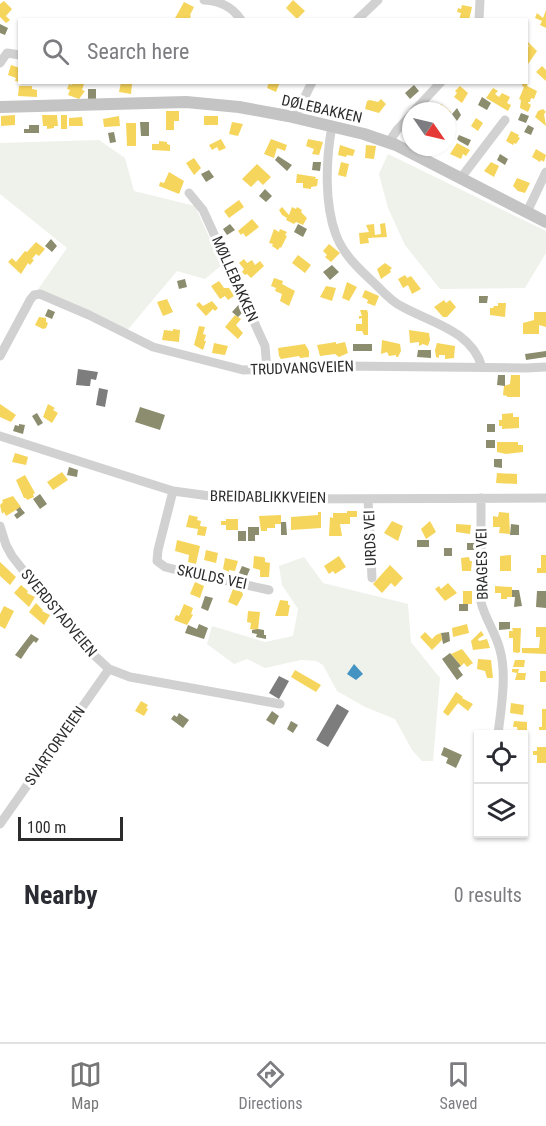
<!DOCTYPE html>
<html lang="en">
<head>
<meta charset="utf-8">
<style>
  body { margin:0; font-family:"Roboto Condensed",sans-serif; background:#f7f7f7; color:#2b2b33 }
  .controls { position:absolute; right:18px; bottom:18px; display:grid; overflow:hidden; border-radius:0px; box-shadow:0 2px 4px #0004 }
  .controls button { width:54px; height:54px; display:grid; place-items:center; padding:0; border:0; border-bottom:2px solid #e1e1e2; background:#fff; color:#2b2b33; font:30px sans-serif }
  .compass { position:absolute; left:402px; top:102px; width:54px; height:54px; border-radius:50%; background:#fff; box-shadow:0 2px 4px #0004; rotate:124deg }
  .scale { position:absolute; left:18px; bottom:15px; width:105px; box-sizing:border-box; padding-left:6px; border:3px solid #2c2c2c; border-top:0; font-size:16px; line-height:21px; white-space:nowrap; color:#2c2c2c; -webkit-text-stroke:4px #fff; paint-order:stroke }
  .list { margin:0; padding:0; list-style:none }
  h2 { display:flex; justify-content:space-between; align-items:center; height:78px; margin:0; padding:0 24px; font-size:26px }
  h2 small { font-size:20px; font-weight:400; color:#7c7c81 }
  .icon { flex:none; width:33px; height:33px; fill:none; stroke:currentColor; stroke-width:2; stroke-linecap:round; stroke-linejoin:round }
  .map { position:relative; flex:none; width:546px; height:856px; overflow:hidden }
  .search { position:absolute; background:#fff; box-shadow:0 2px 4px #0004; left:18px; right:18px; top:18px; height:66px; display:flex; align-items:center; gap:15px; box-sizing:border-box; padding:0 21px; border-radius:0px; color:#7c7c81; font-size:22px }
  .sheet { height:186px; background:#fff }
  nav { display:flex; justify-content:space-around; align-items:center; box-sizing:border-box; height:84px; border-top:2px solid #e1e1e2; background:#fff; font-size:16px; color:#7c7c81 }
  nav a { display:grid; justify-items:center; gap:3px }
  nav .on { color:#767676 }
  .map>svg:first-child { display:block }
  .green { fill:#eff2eb }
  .homes { fill:#f6d55c }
  .schools { fill:#4393c3 }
  .industry { fill:#8c8c6e }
  .building { fill:#7d7d7d }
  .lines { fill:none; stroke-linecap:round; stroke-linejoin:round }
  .minor { stroke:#d1d1d1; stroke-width:9 }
  .major { stroke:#c4c4c4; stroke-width:12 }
  .labels { text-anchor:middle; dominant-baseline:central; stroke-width:6; stroke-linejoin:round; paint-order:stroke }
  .street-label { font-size:15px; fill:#2c2c2c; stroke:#fff }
</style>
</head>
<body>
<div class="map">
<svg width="546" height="856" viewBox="0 0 546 856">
  <rect width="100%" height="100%" fill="#fff"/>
  <path class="green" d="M99 140 125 158 134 191 195 206 222 265 205 279 177 271 125 333 89 315 63 309 34 295 67 248 0 194V143Z
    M388 154 546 231V253L525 288 440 289 405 245 388 208 379 174Z
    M304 557 323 583 408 604 411 642 440 678 433 761H422L412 750 395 719 365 707 337 691 323 665 316 661 301 660 265 668 247 659 234 664 207 644 212 626 265 642 293 636 298 609 282 585 279 566Z"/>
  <path class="homes" d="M293 0 305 11 297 19 286 8Z
    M4 1 12 9 6 16 10 20 6 23 0 17V4Z
    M184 2 194 7 190 15 191 16 189 20H174Z
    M462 5 472 7 469 20H459L461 13 457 12 458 8 461 9Z
    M546 10V28L540 25 542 21 535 18 537 13 543 18Z
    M528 42 537 51 526 67V50L529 46 527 44Z
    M11 65 20 68V82L15 81 16 78 8 75Z
    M542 66 546 70V81L536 72Z
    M73 82 84 84 82 90 85 91 79 99 68 95 70 90 67 89 69 84 72 85Z
    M121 82 132 84 131 94 119 92Z
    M269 82H280L276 92 267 88Z
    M523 82 528 83 527 86 537 91 534 99 531 98 530 102H528V103L531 105 528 112 520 108 521 100 519 99 524 87 522 86Z
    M19 86H32V89L37 90V97L18 96Z
    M460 86 468 93 462 103 454 97 457 93 455 91Z
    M493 88 498 91 495 94 499 97 502 93 510 97 507 103 511 105 508 111 486 98Z
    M381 99 386 104 379 113 365 109 367 101 370 100 378 102Z
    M441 104 451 112 447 117V111L437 109Z
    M543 109 546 112 544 114 546 126 535 117 538 111Z
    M166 111H179V121H174V130H166Z
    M15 115V125L1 126V116Z
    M42 115H57L58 126H54V128L47 129V126H43Z
    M61 115H67V129H61Z
    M119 116 120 126 104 127 103 119Z
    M204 116H218V125H204Z
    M82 117 83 126H69V118Z
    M476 118 483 123 478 131 471 126Z
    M232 122 243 124 238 136 229 134Z
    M126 123H136V146H127Z
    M511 131 519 135 518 137 520 138 516 144 514 143 513 145 506 141Z
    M221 139 226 148 219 151 217 147 212 150 209 145Z
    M271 139 287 145 285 151 277 148 274 158 264 154Z
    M308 139 323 142 319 155 312 154 314 149 306 146Z
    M159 141 167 142V144L170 145V151L152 150V144H159Z
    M457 143 470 150 466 156 463 154 461 159 450 154Z
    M340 145 355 150 353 156 347 155 346 157 338 155Z
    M366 145 376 146 374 159 365 158Z
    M536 149 546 155 544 162 541 160 540 162 532 157Z
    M194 158 201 168 194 175 186 163Z
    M341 162 349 164 346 177 338 175Z
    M491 162 499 166 494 177 484 171Z
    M257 164 271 177 263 185 258 180 251 187 242 179Z
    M169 172 184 181 179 194 159 186 160 182 164 183Z
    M297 174 316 177 315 179H318L317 186 311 187V189L303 188V183H296Z
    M517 178 530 183 525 193 518 191 513 186Z
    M239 200 244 207 229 218 224 211Z
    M282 207 289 215 292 207 296 209 297 207 302 210 301 212 307 218 303 225 296 222 294 224 286 220 287 218 282 215 279 210Z
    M252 219 259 227 246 237 243 233 241 235 238 231Z
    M385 223 387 237 368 238 369 243 360 244 359 233 369 232 366 225 374 224 375 235 381 234 380 224Z
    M274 229 279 232 280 229 287 232 285 235 287 236 281 248 280 247 278 250 272 246 273 244 269 243Z
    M36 242 45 249 39 256 36 254 32 259 34 260 30 265 28 263 21 274 8 262 12 258 16 262 25 251 27 252Z
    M329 244 340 253 331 262 325 257 327 255 323 251Z
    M298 255 311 265 305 273 292 263Z
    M244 259 247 263 252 260 255 265 260 261 264 266 251 278 247 274 245 275 242 272 244 269 239 263Z
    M385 263 392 268 390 270 391 272 381 279 377 269Z
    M405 275 407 278 411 276 421 289 412 294 408 285 403 288 398 279Z
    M274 278 283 281 282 284 295 291 289 306 280 301 282 294 275 291 276 288 271 286Z
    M219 281 224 288H229L234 296 228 300 225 296 220 299 211 286Z
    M347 282 357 287 349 301 342 298Z
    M326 286 336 288 332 301 320 297Z
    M365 290 379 296 375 306 367 303 368 300 362 297Z
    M167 299 173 312 163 316 157 302Z
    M444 300 446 303 450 300 456 307 447 317H443L434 307Z
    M212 301 218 308 215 311 213 309 206 316 196 305 199 302 203 306Z
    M498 303H506L505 317 490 315V308H493L494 306H498Z
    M360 310H367L368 313V335H364L362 331H356V324H362V318L359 319V316H362Z
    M534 312H546V327L539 325V334H523V323L534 320Z
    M235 315 241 319 236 325 243 333 238 339 225 327Z
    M39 317 46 318V322L48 323 46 328 43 329 35 325Z
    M199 326 205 327 203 334 206 335 204 341H206L203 350 194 345Z
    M173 329 180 330 179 342 162 340 164 330 173 331Z
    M409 330 429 333 430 340 428 346 423 344 419 346V342L410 343Z
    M382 340 400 344 401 351 398 357H396V355L389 356 387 352 381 354Z
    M336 342V344L345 342 348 353 339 357 335 354 320 356 317 345Z
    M214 343 228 346 225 355 212 353Z
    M437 343 455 346 454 358 445 359V355H439V358L436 357 435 350Z
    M305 344 309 351V357L300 358 299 356 281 359 279 356 278 348Z
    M511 375H520V397H507V396L503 395 504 386 510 384Z
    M0 404 16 415 11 422 0 417Z
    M48 404 55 408 53 410 58 413 52 423 43 417Z
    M513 413V417H519V428L502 429V426H499V420H502V414Z
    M497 442H518V445H523V452L506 454 497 452Z
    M15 453 28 457 26 465 12 462Z
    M62 472 68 480 53 490 47 482Z
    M497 473 517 474V484L496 483Z
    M25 475 35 493 33 494 34 497 27 500 26 498H24L16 480Z
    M13 496 21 507 6 516 4 512 2 514 0 505 3 502 2 500Z
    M347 511H357V517H350V524H340L342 536H329L330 517 333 518V513H347Z
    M318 512H321V528L291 530V517L318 515Z
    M499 512 509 513 510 534 499 533 500 527H493V516L498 517Z
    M189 515 198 517 197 520 201 521 200 526 207 527 205 536 197 535 198 529 186 527Z
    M281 515V524H275V528H267V531H261L259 516Z
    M226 519H238V530H226V525H221V521H226Z
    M392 521 403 526 398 541 384 533Z
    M430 521 436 532 426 539 421 529Z
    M456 524 471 525 470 534 456 532Z
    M177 540 200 546 196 564 188 562 189 555 175 551Z
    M206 550 218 553 216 563 204 560Z
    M511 555V571H500V556Z
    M541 555H546V573H537V568H541Z
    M254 556 263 557 265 558V562L270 563 269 577H260V570L253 568Z
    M339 556 346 567 335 574 333 571 329 574 324 566Z
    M469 557 470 561H472L471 571H462L461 558Z
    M225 558 238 561 235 571 229 570V572L223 569Z
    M0 562 16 577 10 585 0 576Z
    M390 565 403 578 395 587 391 583 382 593 373 584Z
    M195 582 204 586 200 598 190 594Z
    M448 583 457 593 445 601 435 589 439 586 441 589Z
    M21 585 28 591 27 593 35 597 29 607 14 593Z
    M495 586 512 587V597H507V599H501V593H495Z
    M233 589 242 592 243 595 237 606 228 602Z
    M463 591H472V604H463Z
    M280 600 288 601V605H290L288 616H275Z
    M36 603 43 610 42 611 50 615 44 625 29 612Z
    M184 604 193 608 191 614 193 615 187 625 174 620 176 615 179 616Z
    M4 606 14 611 5 629 0 626V614Z
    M248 611 260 612 258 630 250 629 251 623 247 622Z
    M467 624 469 633 453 637 452 628Z
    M536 627H546V654L522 653V648H539L540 637H536Z
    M512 628H521L520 652 518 653 513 652V638H509V631H513Z
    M481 631 484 635 478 639 479 641 487 639 490 648 473 650 471 641Z
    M425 632 432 639 436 635 441 633 442 640 432 650 420 637Z
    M462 649 473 663 467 667 464 663 461 666 451 654Z
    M478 659 491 660 493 678H487L485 671 477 669Z
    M515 660H525L524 667H513Z
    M512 669H519L518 673H526L525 680H515L517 673 512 672Z
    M295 670 321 685 316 692 291 677Z
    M540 671H546V682H540Z
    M456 692 463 697 462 698 473 704 468 711 458 703 448 716 443 712Z
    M141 701 148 705 146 708 148 709 144 716 135 711Z
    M511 703 524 705 523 715 510 713Z
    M542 709H546V730H539V727H542Z
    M514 721 527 722V732L518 733 517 727H513Z
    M537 747H546V763H537V755H533V751H537Z"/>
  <path class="schools" d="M354 664 363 674 356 680 347 674Z"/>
  <path class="industry" d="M0 24 8 28 5 35 0 33Z
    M414 85 419 91 410 99 405 93Z
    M88 89H96V100H88Z
    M482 97 491 103 487 110 478 105Z
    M457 108 461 115 457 121 452 114Z
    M521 113 529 116 526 123 518 120Z
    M140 122H149V136H141Z
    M29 125H39V133H24V129H29Z
    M528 125 534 128 531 135 524 132Z
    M114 132 116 142 110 143 108 133Z
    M459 135 471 140 468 146 459 141 457 139Z
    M500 154 508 159 505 165 497 160Z
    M278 156 292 165 287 171 275 160Z
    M313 162H321L320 171 312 170Z
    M209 170 214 177 206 182 201 174Z
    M265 189 272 196 266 202 259 196Z
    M230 224 235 230 227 235 223 229Z
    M298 224 307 229 303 237 294 232Z
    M51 239 57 246 52 252 45 246Z
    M332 265 339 272 330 280 323 272Z
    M185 279 187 287 179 289 177 281Z
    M479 296H488L487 303H479Z
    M241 302 245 310 238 317 232 312Z
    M48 309 55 312 52 319 45 316Z
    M353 344H372V351H353Z
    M418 350H431V358L417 357Z
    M546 351V357L526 360 525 354Z
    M498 375H505V386L497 385Z
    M140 407 165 415 160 430 135 422Z
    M37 413 43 423 38 426 32 416Z
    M19 424 25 425 23 434 13 431 15 425 19 426Z
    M487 424H495V432H487Z
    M486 440H495V448H486Z
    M494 459H502V468L494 467Z
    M69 467 78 470 77 477 67 475Z
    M40 494 47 504 40 509 33 499Z
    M20 507 25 513 17 519 14 515 18 512 16 510Z
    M281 522H286L287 535H281Z
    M511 524 519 525V535H510Z
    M248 527H259V535H255V541H248Z
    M238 531H246V541H238Z
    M417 540H429V547H417Z
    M467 543H475V550H467Z
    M444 548H452V556H444Z
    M242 566 250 569 247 576 239 573Z
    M512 590H519L522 606 514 607 515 597H512Z
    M537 591H546V608L536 607Z
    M205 596 213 598 208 611 201 608Z
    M459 604H468V611H459Z
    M499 622H510V629L499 630Z
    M199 624 208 628 204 639 185 633 188 625 197 629Z
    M258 629 264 630V635H266V639L256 637 257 634 252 633V630Z
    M449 632 450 641 443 644 441 633Z
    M31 634 39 639 36 643 34 641 29 647 21 659 15 655Z
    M450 653 461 666 458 668 463 675 457 680 442 659Z
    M272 711 279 716 274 725 266 720Z
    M179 713 189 720 183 728 171 719 174 715 177 717Z
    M291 721 298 725 293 733 287 729Z
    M444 747 462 755 456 768 446 763 448 758 441 755Z"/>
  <path class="building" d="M78 369 98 372 96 380 91 379 90 386H87L76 385Z
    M99 388 108 390 105 407 96 405Z
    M279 676 289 681 279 699 269 693Z
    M337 704 349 711 328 747 316 740Z"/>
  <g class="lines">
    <path class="minor" d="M204 0C220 1 232 6 241 20
      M357 20 378 0
      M479 20 480 0
      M0 63 7 53 20 55
      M414 111 441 82
      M295 117 312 82
      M332 126C326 159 324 203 336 235 343 254 359 269 373 282 382 290 390 301 401 306 431 323 471 330 482 367
      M389 142 397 130 411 115
      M460 179 505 120
      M189 193 203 210 265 346 267 370
      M527 212 546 172
      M0 356 30 300 34 295 40 294 89 315 153 347 243 370 342 366 526 368 546 367
      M0 436 173 491 210 496 284 499 546 498
      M173 491 158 550 157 561 165 567 177 570 269 590
      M481 498V602C485 619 496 633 500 650 507 674 501 710 498 734
      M368 499 372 578
      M0 526 6 545 12 556 59 616 95 656 109 669 130 677 280 704
      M0 824 109 669"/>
    <path class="major" d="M0 107 186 102 239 107 288 116 364 134 396 145 546 222"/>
  </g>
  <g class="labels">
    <g class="street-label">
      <text transform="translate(322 109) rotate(13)">DØLEBAKKEN</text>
      <text transform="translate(235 279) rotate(66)">MØLLEBAKKEN</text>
      <text transform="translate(302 368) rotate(-2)">TRUDVANGVEIEN</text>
      <text transform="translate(268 497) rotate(1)">BREIDABLIKKVEIEN</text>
      <text transform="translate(370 538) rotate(-92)">URDS VEI</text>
      <text transform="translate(482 564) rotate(-91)">BRAGES VEI</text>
      <text transform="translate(212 577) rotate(12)">SKULDS VEI</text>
      <text transform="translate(59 613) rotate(50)">SVERDSTADVEIEN</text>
      <text transform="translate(55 746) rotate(-55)">SVARTORVEIEN</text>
    </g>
  </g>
</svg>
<div class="controls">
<button><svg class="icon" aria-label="locate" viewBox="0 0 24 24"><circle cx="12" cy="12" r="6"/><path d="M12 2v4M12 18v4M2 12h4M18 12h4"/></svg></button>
<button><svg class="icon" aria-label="layers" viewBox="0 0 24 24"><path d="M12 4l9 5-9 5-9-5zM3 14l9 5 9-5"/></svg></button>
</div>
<svg class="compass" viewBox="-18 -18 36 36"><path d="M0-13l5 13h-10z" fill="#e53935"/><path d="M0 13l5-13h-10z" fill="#7c7c81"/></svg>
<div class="scale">100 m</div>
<div class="search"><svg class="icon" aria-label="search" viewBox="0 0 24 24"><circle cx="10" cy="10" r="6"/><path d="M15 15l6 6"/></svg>Search here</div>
</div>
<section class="sheet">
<h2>Nearby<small>0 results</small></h2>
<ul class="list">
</ul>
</section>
<nav>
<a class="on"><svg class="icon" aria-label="map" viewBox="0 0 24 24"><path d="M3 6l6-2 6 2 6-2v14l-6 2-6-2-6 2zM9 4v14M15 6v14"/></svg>Map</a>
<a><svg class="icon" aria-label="directions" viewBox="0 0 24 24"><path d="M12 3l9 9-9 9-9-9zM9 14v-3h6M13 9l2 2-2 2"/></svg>Directions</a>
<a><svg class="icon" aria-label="saved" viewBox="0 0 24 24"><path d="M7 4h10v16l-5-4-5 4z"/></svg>Saved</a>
</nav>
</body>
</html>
